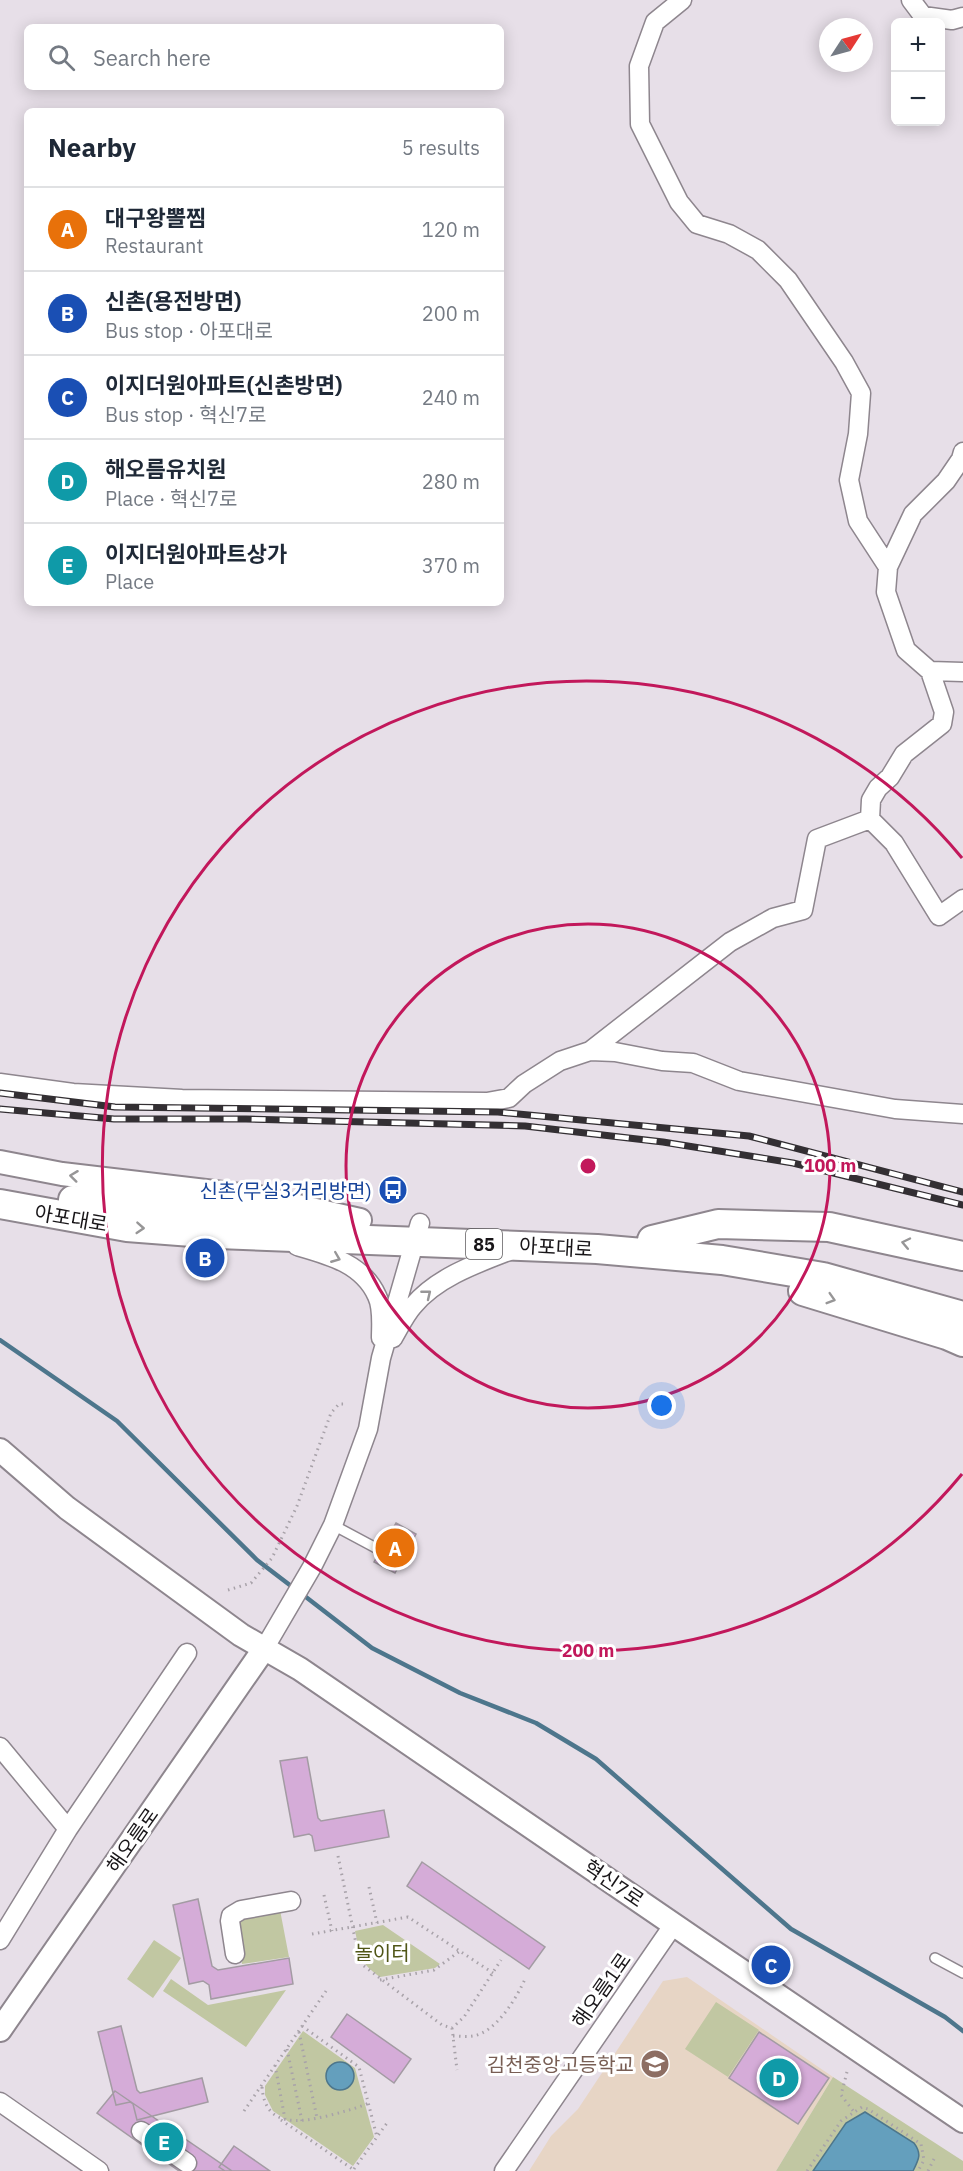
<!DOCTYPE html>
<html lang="en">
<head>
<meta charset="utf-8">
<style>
  body { margin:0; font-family:"IBM Plex Sans","Noto Sans KR",sans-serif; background:#f2f2f3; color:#1f2937 }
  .controls { position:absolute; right:18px; top:18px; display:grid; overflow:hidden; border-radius:9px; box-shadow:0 3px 15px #0003 }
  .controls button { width:54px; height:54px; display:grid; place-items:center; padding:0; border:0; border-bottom:2px solid #e0e1e3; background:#fff; color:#1f2937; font:30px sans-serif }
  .compass { position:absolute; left:819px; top:18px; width:54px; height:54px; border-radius:50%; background:#fff; box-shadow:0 3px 15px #0003; rotate:54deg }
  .you { position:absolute; left:662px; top:1406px; width:21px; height:21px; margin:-15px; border:4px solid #fff; border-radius:50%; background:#1a73e8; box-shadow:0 0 0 9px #1a73e833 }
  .badge { display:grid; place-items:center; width:39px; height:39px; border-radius:50%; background:#7c3aed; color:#fff; font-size:20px; font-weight:700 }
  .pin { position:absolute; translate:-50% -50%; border:3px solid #fff; box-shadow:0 2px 6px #0006 }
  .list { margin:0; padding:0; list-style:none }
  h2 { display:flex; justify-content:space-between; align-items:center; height:78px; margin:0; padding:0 24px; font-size:26px }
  h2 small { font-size:20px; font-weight:400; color:#747a83 }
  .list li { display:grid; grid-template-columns:39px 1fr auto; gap:18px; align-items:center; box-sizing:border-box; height:84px; padding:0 24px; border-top:2px solid #e0e1e3 }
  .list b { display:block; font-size:22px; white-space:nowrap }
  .list p { margin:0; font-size:20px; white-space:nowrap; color:#747a83 }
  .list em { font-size:20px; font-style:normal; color:#747a83 }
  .icon { flex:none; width:33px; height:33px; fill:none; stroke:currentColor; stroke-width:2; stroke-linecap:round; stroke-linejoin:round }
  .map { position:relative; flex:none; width:963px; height:2171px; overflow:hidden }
  .search { position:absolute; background:#fff; box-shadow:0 3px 15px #0003; left:24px; top:24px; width:480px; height:66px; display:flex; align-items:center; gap:15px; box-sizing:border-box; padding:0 21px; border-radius:9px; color:#747a83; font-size:22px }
  .panel { position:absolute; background:#fff; box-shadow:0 3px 15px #0003; left:24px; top:108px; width:480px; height:498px; border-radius:9px }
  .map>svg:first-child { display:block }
  .education { fill:#e7d5c5 }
  .green { fill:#c1c7a2 }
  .water { fill:#649fbd; stroke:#4d768c; stroke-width:1.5 }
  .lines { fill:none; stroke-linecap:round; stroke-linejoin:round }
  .stream { stroke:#4d768c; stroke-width:4.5 }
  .building { fill:#d5acd8; stroke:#a39ba3; stroke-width:1.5 }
  .service-casing { stroke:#8e868e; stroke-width:12 }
  .minor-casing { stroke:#8e868e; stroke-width:21 }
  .tertiary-casing { stroke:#8e868e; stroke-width:26 }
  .primary-casing { stroke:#8e868e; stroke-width:32 }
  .path { stroke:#a8a2a9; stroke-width:3; stroke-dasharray:1.5 4.5; stroke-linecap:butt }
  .service { stroke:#fff; stroke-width:9 }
  .minor { stroke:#fff; stroke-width:18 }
  .tertiary { stroke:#fff; stroke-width:22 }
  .primary { stroke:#fff; stroke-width:28 }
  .rail-casing { stroke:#332f33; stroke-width:7 }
  .rail { stroke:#fff; stroke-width:4.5; stroke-dasharray:14; stroke-linecap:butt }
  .oneway { stroke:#979697 }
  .ring { fill:none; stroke:#c2185b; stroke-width:3 }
  .labels { text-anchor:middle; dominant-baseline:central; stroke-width:6; stroke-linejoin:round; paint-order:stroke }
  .shield { fill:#fff; stroke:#5d5b5d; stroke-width:1.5 }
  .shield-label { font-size:18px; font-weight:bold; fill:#181518 }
  .transit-label { font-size:20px; fill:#164399; stroke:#fff; text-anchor:end }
  .street-label { font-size:20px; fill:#181518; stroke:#fff }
  .park-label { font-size:20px; fill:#505617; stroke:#fff }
  .education-label { font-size:20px; fill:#785e54; stroke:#fff; text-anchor:end }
  .centre { fill:#c2185b; stroke:#fff; stroke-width:3 }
  .ring-label { font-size:18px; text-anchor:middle; font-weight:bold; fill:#c2185b; stroke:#fff; stroke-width:6; stroke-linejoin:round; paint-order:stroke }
</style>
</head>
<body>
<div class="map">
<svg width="963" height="2171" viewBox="0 0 963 2171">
  <rect width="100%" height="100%" fill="#e7dfe8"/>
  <path class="education" d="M687 1977 833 2077 776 2171H529L551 2136 578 2109 663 1981Z"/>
  <path class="green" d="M280 1910 289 1957 242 1964 235 1926 237 1920Z
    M383 1925 440 1964 435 1968 380 1977C357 1960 361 1957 355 1931Z
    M154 1940 181 1958 153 1998 127 1979Z
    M171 1979 208 2005 286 1990 246 2047 163 1991Z
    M716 2002 759 2030 728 2077 685 2049Z
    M303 2031 355 2068 374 2137 353 2166 273 2111 265 2095V2086Z
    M833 2077 963 2161V2171H776Z"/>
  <path class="water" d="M326 2076a14 14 0 1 1 28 0a14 14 0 1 1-28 0Z
    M865 2112 914 2143C922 2154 919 2159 913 2171H813L846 2123Z"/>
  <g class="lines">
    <path class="stream" d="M0 1340 117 1421 257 1560 295 1589
      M302 1594 372 1648 460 1693 536 1723 596 1759 791 1929 945 2017 963 2031"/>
  </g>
  <path class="building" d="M396 1523 416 1534 395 1573 374 1562Z
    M307 1757 318 1818 321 1821 384 1810 389 1837 315 1851 312 1836 309 1834 294 1837 280 1761Z
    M422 1862 545 1947 529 1969 407 1886Z
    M198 1899 212 1966 218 1970 289 1958 293 1984 211 1999 209 1985 203 1981 189 1984 173 1905Z
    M347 2014 411 2059 394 2083 331 2037Z
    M121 2026 137 2090 140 2093 202 2078 208 2102 137 2120 133 2104 130 2102 116 2105 98 2032Z
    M759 2032 829 2078 798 2124 729 2078Z
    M115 2091 232 2171H179L97 2113Z
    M234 2146 270 2171H225L219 2167Z"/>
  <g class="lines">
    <g class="service-casing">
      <path id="service" d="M333 1525 376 1548
        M935 1958 963 1973"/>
    </g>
    <g class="minor-casing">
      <path id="minor" d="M682 0 655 22 639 66 640 124 679 202 697 224 729 234 758 250 788 280 844 362 861 393 858 434 849 480 858 521 888 567
        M911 0 923 16 952 20 963 17
        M963 452 961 459 946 481 913 514 888 567 886 592 906 650 930 671 963 672
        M870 819 871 800 878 788 890 777 904 754 942 724 944 712 930 671
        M590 1051 730 942 773 918 803 910 817 839 870 819 894 843 939 916 963 899
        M0 1083 73 1093 182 1099 487 1102 509 1098 524 1084 560 1061 590 1051 615 1052 662 1061 693 1063 739 1081 895 1109 963 1114
        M297 1246C329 1255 363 1264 377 1296 383 1308 381 1325 381 1338
        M393 1338C399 1328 405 1315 413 1306 436 1278 475 1264 509 1251
        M264 1649 312 1567 333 1525 368 1429 381 1358 420 1223
        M0 1747 68 1829
        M0 1940 68 1829 187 1653
        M235 1954 230 1921 231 1916 241 1910 291 1901
        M0 2102 99 2171
        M141 2131 187 2163
        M504 2171 674 1924"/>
    </g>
    <g class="tertiary-casing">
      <path id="tertiary" d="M0 1162 62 1174 258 1197 360 1220
        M0 1450 67 1508 241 1635 300 1669 702 1944 963 2121
        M0 2030 264 1649"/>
    </g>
    <g class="primary-casing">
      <path id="primary" d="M73 1200 214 1212 332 1218
        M0 1204 127 1227 218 1234 597 1249 722 1260 823 1277 963 1316
        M652 1240 718 1224 829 1227 963 1256
        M803 1291 947 1335 963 1342"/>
    </g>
    <path class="path" d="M228 1590 251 1583 272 1558 297 1506 331 1413 339 1404H347
      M338 1856 360 1963 442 2025 452 2028 464 2017 501 1960
      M369 1887 377 1923
      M324 1895 332 1931
      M312 1934 408 1917 493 1973
      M380 1980 434 1970 460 1951
      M302 2026 359 2067 377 2137
      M452 2028 457 2070
      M299 2032 317 2118
      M453 2036C460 2036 467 2037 473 2036 497 2032 517 1997 526 1977
      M287 2049 302 2121
      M275 2065 285 2119
      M847 2072 841 2095 854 2112
      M262 2087C265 2127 297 2123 327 2116 342 2112 355 2109 369 2103
      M244 2111 326 1991
      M281 2120 354 2170
      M354 2169 387 2123
      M807 2171 841 2121 862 2107 868 2109 921 2144 924 2160 918 2171
      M928 2171 934 2159"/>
    <use href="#service" class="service"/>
    <use href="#minor" class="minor"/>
    <use href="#tertiary" class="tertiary"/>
    <use href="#primary" class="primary"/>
    <g class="rail-casing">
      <path id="rail" d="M0 1093 115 1107 498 1112 749 1136 963 1192
        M0 1109 114 1119H246L525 1126 663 1142 793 1163 963 1205"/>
    </g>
    <use href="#rail" class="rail"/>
  </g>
  <defs><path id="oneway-chevron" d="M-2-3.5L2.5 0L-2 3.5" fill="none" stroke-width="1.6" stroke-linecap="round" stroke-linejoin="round" transform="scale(1.5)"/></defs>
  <g class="oneway">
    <use href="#oneway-chevron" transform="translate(74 1176) rotate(-173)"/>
    <use href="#oneway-chevron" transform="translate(140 1228) rotate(4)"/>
    <use href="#oneway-chevron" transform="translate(906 1243) rotate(-168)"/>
    <use href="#oneway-chevron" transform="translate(336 1258) rotate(22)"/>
    <use href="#oneway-chevron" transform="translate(427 1294) rotate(-39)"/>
    <use href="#oneway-chevron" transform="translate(831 1299) rotate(17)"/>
  </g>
  <g class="ring">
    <circle cx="588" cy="1166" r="242"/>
    <path d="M962 1474A485 485 0 1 1 962 858"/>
  </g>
  <defs>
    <g id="bus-disc" transform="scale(1.5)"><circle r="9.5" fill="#1a4fb4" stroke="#fff"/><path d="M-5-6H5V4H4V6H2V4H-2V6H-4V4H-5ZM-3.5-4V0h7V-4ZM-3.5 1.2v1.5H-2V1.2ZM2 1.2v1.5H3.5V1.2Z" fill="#fff"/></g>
    <g id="school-disc" transform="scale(1.5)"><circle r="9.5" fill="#8d6e63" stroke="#fff"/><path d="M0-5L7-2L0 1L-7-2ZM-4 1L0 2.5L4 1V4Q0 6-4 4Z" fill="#fff"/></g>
  </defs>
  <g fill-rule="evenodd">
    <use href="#bus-disc" x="393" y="1190"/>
    <use href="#school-disc" x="655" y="2064"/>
  </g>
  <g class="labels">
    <rect class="shield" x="466" y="1229" width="36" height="30" rx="4.5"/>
    <g class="shield-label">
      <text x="484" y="1244">85</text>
    </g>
    <g class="transit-label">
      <text x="372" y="1190">신촌(무실3거리방면)</text>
    </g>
    <g class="street-label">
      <text transform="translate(71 1218) rotate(10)">아포대로</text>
      <text transform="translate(556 1247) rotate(3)">아포대로</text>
      <text transform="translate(132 1840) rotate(-55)">해오름로</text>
      <text transform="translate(614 1883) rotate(34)">혁신7로</text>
      <text transform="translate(601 1990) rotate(-55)">해오름1로</text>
    </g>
    <g class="park-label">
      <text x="382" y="1952">놀이터</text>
    </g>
    <g class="education-label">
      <text x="634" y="2064">김천중앙고등학교</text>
    </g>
  </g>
  <circle cx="588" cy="1166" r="9" class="centre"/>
  <g class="ring-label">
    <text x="830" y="1172">100 m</text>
    <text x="588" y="1657">200 m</text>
  </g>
</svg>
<div class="controls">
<button>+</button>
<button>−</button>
</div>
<svg class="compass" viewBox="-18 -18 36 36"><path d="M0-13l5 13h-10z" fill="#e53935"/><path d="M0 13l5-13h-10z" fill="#747a83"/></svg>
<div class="you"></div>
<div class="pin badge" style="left:395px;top:1548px;background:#e8710a">A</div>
<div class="pin badge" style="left:205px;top:1258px;background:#1a4fb4">B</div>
<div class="pin badge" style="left:771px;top:1965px;background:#1a4fb4">C</div>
<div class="pin badge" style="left:779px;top:2078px;background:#0f9aa8">D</div>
<div class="pin badge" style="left:164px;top:2142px;background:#0f9aa8">E</div>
<div class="search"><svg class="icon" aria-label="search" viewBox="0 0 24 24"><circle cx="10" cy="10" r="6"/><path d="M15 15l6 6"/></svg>Search here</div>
<section class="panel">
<h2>Nearby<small>5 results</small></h2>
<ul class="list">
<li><span class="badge" style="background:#e8710a">A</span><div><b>대구왕뽈찜</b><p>Restaurant</p></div><em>120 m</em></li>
<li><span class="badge" style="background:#1a4fb4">B</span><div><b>신촌(용전방면)</b><p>Bus stop · 아포대로</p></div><em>200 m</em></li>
<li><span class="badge" style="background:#1a4fb4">C</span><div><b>이지더원아파트(신촌방면)</b><p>Bus stop · 혁신7로</p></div><em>240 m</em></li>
<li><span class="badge" style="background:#0f9aa8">D</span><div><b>해오름유치원</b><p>Place · 혁신7로</p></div><em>280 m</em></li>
<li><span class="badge" style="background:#0f9aa8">E</span><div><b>이지더원아파트상가</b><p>Place</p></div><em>370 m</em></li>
</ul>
</section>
</div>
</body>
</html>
